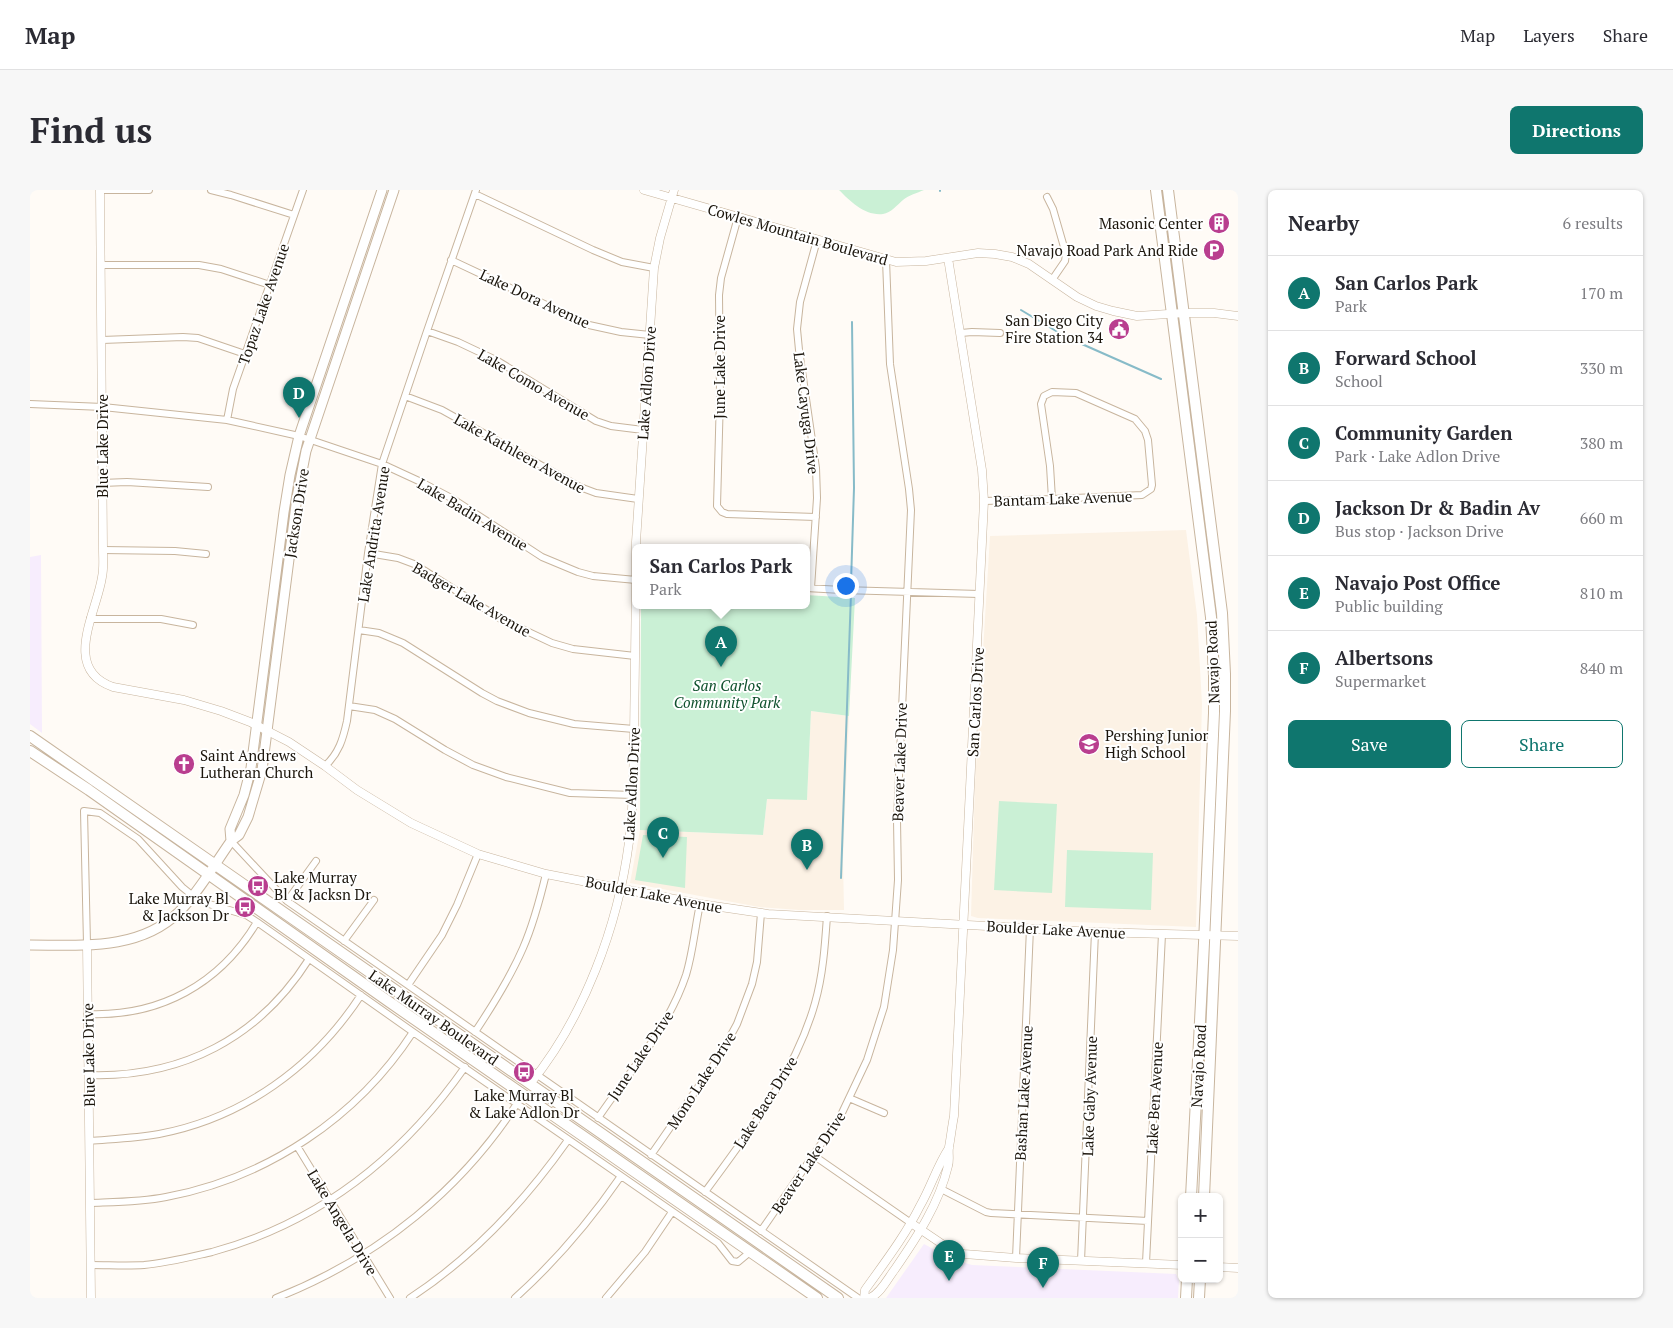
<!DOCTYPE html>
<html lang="en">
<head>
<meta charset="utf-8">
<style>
  body { margin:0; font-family:"PT Serif",serif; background:#f7f7f7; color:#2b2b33 }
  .controls { position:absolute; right:15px; bottom:15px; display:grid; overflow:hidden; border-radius:8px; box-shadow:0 1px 4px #0004 }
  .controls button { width:45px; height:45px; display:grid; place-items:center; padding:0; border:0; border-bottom:1px solid #e1e1e2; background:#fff; color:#2b2b33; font:25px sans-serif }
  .you { position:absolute; left:815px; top:395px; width:18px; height:18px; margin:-12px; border:4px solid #fff; border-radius:50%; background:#1a73e8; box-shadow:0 0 0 8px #1a73e833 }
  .badge { display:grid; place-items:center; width:32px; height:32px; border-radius:50%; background:#0f766e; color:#fff; font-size:16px; font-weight:700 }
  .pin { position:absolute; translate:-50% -41px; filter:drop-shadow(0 1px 2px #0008) }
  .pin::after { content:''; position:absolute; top:26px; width:18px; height:15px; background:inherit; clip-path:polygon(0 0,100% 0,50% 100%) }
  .popup { position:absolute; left:602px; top:354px; width:178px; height:65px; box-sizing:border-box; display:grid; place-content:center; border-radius:8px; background:#fff; filter:drop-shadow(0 1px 4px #0005); font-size:16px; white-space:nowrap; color:#7c7c81 }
  .popup b { font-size:19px; color:#2b2b33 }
  .popup::after { content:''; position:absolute; left:50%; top:100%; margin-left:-10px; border:10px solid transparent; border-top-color:#fff }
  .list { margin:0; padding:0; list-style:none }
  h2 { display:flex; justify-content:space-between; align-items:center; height:65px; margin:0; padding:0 20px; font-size:21px }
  h2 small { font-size:16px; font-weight:400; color:#7c7c81 }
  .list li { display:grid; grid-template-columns:32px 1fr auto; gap:15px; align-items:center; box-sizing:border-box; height:75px; padding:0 20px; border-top:1px solid #e1e1e2 }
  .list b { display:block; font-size:19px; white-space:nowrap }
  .list p { margin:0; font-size:16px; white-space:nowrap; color:#7c7c81 }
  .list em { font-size:16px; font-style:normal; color:#7c7c81 }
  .actions { display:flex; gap:10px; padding:15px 20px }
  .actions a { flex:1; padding:11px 0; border:1px solid #0f766e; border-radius:8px; text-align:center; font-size:18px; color:#0f766e }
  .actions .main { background:#0f766e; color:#fff }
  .map { position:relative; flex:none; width:1208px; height:1108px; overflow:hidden; border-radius:8px }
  header { display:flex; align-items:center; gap:30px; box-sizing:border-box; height:70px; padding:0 25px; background:#fff; border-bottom:1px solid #e1e1e2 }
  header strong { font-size:24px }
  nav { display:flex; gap:28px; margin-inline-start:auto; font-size:18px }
  .intro { display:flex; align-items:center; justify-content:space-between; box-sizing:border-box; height:120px; padding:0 30px }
  h1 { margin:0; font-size:35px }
  .button { padding:12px 22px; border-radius:8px; background:#0f766e; color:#fff; font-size:18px; font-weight:700 }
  main { display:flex; gap:30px; padding:0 30px }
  aside { flex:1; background:#fff; border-radius:8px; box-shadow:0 1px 4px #0004 }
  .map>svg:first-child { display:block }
  .commercial { fill:#f7edfd }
  .built { fill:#fcf2e5 }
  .green { fill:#caf0d5 }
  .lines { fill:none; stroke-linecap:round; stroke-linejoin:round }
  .stream { stroke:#87bbc8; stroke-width:2 }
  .minor-casing { stroke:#c8b59e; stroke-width:8 }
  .tertiary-casing { stroke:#c8b59e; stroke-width:9 }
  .secondary-casing { stroke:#c8b59e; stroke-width:11 }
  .primary-casing { stroke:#c8b59e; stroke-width:12 }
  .minor { stroke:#fff; stroke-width:6 }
  .tertiary { stroke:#fff; stroke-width:8 }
  .secondary { stroke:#fff; stroke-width:9 }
  .primary { stroke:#fff; stroke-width:10 }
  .labels { text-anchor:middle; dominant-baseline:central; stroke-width:4; stroke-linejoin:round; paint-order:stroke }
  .poi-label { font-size:15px; fill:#1b150c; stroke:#fff; text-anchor:end }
  .street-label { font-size:15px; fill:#1b150c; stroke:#fff }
  .park-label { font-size:15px; font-style:italic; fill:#0e502c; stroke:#fff }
</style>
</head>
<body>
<header>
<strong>Map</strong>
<nav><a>Map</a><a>Layers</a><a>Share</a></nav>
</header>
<div class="intro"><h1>Find us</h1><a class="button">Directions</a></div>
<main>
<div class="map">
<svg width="1208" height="1108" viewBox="0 0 1208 1108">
  <rect width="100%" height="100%" fill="#fffbf6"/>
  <path class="commercial" d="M11 365 12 543 0 534V367Z
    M894 1054 922 1069 942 1075 1146 1084 1149 1091 1148 1108H856Z"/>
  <path class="built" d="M1156 340 1167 425 1172 514 1166 737 948 728 941 726 945 593 960 346Z
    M781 521 819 526 813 670 814 720H769L729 717 600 693 610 640 733 645 737 609H777Z"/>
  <path class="green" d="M809 0H894C887 3 879 5 873 10 867 15 861 23 853 24 835 26 821 12 809 0Z
    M776 405 825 408 819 526 781 521 777 610 737 609 733 645 610 640 611 416H776Z
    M969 611 1027 614 1022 703 964 700Z
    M613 645 657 647 655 698 605 690Z
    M1037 660 1123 663 1121 720 1035 717Z"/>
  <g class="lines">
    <path class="stream" d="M910 1V0
      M991 120 1036 147 1131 189
      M821 393 824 298 822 132
      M811 688 821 403"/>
    <g class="minor-casing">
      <path id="minor" d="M70 0H119
        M181 0 201 5 264 25
        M445 4 563 60 592 72 624 78
        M1017 7 1023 19 1036 64 1035 71 1022 90
        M708 27 691 88 689 105 690 206 687 316 692 322 697 324 786 327
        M421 70 559 135 591 142 620 145
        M71 75H169L191 79 240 95
        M397 141 428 152 466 170 566 231 581 236 613 240
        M931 143 942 142 970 143
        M72 150 153 147 168 148 215 164
        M375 206 412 220 550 297 566 303 608 309
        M0 214 73 217 197 230 269 246 352 274 391 292 423 309 512 367 548 382 563 386 606 390
        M197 230 203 199 273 0
        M72 293 97 292 178 297
        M954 311 1022 309 1112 305 1121 299 1122 295 1118 250 1115 241 1105 229 1046 203 1022 202 1014 206 1011 214 1020 276 1022 309
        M73 360 145 361 176 364
        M338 363 368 368 384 374 471 429 522 453 543 459 605 466
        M776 398 812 400 949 404
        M781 398 787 308 786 278 769 160 767 139 770 112 787 50
        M60 429H131L163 435
        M329 440 349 443 373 453 452 503 467 511 499 523 544 534 604 539
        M319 516 345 520 365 529 415 560 443 575 476 587 540 603 603 605
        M295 576C309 563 313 549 317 531L338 363 352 274 397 141 446 0
        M201 651 257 711 828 1108
        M257 711 286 671
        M314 751 344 710
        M57 754 54 621 70 623 108 649 152 697 163 706 179 714 216 725 227 732 383 842 688 1053 702 1071 708 1072 720 1062
        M378 795 412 745 427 715 448 664
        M57 824C130 827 190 794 227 732
        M445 842C463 815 480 788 493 758 503 735 510 709 516 684
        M59 885C152 888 229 848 279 769
        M819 908 854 923
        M568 928C599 882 638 839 656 785 663 762 665 737 670 714
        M60 951C83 949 106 948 129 944 213 928 284 877 331 805
        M267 956 360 1108
        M621 965 689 867 707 834 722 794 727 772 731 723
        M783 965 881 1033
        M911 999 956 1022 961 1023 1118 1031
        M675 1002C718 943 765 884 785 813 793 785 795 755 797 726
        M60 1013C85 1012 111 1012 136 1007 237 988 327 928 383 842
        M731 1041 811 925 837 870 854 817 863 760 868 690 867 630 881 320 879 299 860 174 856 70
        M986 1068 1000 738
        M1051 1071 1065 742
        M1116 1073 1132 744
        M61 1075C79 1075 97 1076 114 1075 137 1073 160 1067 182 1062 288 1033 372 967 435 877
        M246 1108C348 1068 435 998 493 904
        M380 1108C443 1067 495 1011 538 950
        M485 1108C525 1072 560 1031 591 986
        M576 1108 615 1062 642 1022"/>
    </g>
    <g class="tertiary-casing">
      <path id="tertiary" d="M70 0 73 360C73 369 74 378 72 387 67 422 31 479 83 497L154 510 191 521 220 532 259 552 295 576 327 600 381 633 448 664 516 684 670 714 738 724 1065 742 1208 746
        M614 0 866 72 896 71 948 63 965 64 982 67 999 74 1047 107 1066 116 1083 121 1107 126 1154 123H1184L1208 126
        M606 388V352L624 78 630 48 644 0
        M57 754 61 1108
        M500 894C554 828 588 736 599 652 604 617 603 582 604 546 605 495 605 443 606 391
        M881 1033 921 1060 934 1064 986 1068 1152 1075
        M1189 1077 1208 1078
        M834 1108 835 1100C855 1072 875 1046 890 1016 901 997 907 976 919 958
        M840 1108C851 1103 858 1088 865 1079 887 1047 909 1014 918 976 920 970 918 963 919 957 921 946 922 936 924 926L954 311 952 280 918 68"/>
    </g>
    <g class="secondary-casing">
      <path id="secondary" d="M201 651 200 639 214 605 221 578 254 322 260 285 269 246 352 0
        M0 755C51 755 109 761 149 722 169 702 184 675 201 651L209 645 218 627 232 580 267 307 276 261 364 0"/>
    </g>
    <g class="primary-casing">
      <path id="primary" d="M1126 0 1181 427 1184 486V523L1174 753 1161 1007
        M1138 0 1192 423 1195 484V521L1174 1007
        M0 546 808 1108
        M0 561 59 600 358 811 787 1108
        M1156 1108 1157 1089
        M1169 1108 1170 1089"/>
    </g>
    <use href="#minor" class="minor"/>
    <use href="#tertiary" class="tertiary"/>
    <use href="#secondary" class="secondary"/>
    <use href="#primary" class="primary"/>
  </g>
  <defs>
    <g id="building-disc" transform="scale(1.125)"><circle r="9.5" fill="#b93e8f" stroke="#fff"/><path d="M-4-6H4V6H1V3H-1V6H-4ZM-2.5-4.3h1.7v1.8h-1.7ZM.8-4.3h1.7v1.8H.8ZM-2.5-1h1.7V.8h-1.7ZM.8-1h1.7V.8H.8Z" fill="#fff"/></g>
    <g id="parking-disc" transform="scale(1.125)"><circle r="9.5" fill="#b93e8f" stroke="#fff"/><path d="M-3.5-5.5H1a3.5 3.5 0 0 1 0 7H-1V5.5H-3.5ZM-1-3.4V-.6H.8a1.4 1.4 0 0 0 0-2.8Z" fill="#fff"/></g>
    <g id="civic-disc" transform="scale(1.125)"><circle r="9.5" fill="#b93e8f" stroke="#fff"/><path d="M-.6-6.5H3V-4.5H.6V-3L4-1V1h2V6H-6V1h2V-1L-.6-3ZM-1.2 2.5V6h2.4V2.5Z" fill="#fff"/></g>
    <g id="school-disc" transform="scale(1.125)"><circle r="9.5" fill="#b93e8f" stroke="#fff"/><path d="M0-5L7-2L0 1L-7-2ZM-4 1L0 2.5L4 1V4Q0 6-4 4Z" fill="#fff"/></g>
    <g id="church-disc" transform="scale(1.125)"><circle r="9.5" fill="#b93e8f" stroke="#fff"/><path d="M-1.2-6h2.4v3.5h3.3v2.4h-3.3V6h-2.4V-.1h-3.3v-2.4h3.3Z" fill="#fff"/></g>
    <g id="bus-disc" transform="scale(1.125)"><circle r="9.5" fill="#b93e8f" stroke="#fff"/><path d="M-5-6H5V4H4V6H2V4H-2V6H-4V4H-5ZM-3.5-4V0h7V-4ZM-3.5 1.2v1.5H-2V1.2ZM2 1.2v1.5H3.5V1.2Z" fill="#fff"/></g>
  </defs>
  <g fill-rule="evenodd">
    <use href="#building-disc" x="1189" y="33"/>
    <use href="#parking-disc" x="1184" y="60"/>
    <use href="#civic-disc" x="1089" y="139"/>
    <use href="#school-disc" x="1059" y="554"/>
    <use href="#church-disc" x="154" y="574"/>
    <use href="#bus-disc" x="228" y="696"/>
    <use href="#bus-disc" x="215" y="717"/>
    <use href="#bus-disc" x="494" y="882"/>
  </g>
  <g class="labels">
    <g class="poi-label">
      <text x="1173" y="33">Masonic Center</text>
      <text x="1168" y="60">Navajo Road Park And Ride</text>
      <text x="1073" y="130">San Diego City<tspan x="1073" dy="17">Fire Station 34</tspan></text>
      <text x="1075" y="545" text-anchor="start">Pershing Junior<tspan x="1075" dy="17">High School</tspan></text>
      <text x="170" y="565" text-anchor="start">Saint Andrews<tspan x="170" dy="17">Lutheran Church</tspan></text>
      <text x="244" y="687" text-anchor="start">Lake Murray<tspan x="244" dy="17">Bl &amp; Jacksn Dr</tspan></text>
      <text x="199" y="708">Lake Murray Bl<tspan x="199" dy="17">&amp; Jackson Dr</tspan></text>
      <text x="494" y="905" text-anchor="middle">Lake Murray Bl<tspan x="494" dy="17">&amp; Lake Adlon Dr</tspan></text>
    </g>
    <g class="street-label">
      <text transform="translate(768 44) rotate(16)">Cowles Mountain Boulevard</text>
      <text transform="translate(505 108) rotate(25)">Lake Dora Avenue</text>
      <text transform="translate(233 114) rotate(-71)">Topaz Lake Avenue</text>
      <text transform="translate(689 177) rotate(-90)">June Lake Drive</text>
      <text transform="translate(616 193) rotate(-86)">Lake Adlon Drive</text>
      <text transform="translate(504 194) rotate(30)">Lake Como Avenue</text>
      <text transform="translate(777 223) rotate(83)">Lake Cayuga Drive</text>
      <text transform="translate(72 256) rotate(-90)">Blue Lake Drive</text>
      <text transform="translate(490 263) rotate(29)">Lake Kathleen Avenue</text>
      <text transform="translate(1033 308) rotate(-2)">Bantam Lake Avenue</text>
      <text transform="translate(266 323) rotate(-81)">Jackson Drive</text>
      <text transform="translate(443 324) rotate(31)">Lake Badin Avenue</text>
      <text transform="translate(343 344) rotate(-81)">Lake Andrita Avenue</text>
      <text transform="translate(442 409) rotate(30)">Badger Lake Avenue</text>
      <text transform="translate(1182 472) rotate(-92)">Navajo Road</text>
      <text transform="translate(945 512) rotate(-87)">San Carlos Drive</text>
      <text transform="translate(869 572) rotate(-88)">Beaver Lake Drive</text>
      <text transform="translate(601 594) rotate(-87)">Lake Adlon Drive</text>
      <text transform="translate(624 704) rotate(11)">Boulder Lake Avenue</text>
      <text transform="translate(1026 739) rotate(3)">Boulder Lake Avenue</text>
      <text transform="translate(404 827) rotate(35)">Lake Murray Boulevard</text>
      <text transform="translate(58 865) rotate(-91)">Blue Lake Drive</text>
      <text transform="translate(610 865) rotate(-56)">June Lake Drive</text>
      <text transform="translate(1168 876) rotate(-87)">Navajo Road</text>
      <text transform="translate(671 890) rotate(-57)">Mono Lake Drive</text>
      <text transform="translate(993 903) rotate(-87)">Bashan Lake Avenue</text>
      <text transform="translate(1059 906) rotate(-88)">Lake Gaby Avenue</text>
      <text transform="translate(1124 908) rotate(-87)">Lake Ben Avenue</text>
      <text transform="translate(735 912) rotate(-58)">Lake Baca Drive</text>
      <text transform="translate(778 972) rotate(-56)">Beaver Lake Drive</text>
      <text transform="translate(313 1032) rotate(59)">Lake Angela Drive</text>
    </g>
    <g class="park-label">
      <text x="697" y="495">San Carlos<tspan x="697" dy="17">Community Park</tspan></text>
    </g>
  </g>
</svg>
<div class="controls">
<button>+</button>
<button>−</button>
</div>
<div class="you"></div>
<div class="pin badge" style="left:691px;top:477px">A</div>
<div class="popup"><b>San Carlos Park</b>Park</div>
<div class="pin badge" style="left:777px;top:680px">B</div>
<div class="pin badge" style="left:633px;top:668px">C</div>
<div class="pin badge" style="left:269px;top:228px">D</div>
<div class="pin badge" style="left:919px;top:1091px">E</div>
<div class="pin badge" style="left:1013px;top:1098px">F</div>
</div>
<aside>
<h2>Nearby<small>6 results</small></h2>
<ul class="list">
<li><span class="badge">A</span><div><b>San Carlos Park</b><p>Park</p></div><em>170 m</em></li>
<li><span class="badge">B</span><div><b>Forward School</b><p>School</p></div><em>330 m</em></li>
<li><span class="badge">C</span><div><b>Community Garden</b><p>Park · Lake Adlon Drive</p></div><em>380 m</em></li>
<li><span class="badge">D</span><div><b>Jackson Dr &amp; Badin Av</b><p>Bus stop · Jackson Drive</p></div><em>660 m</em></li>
<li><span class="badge">E</span><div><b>Navajo Post Office</b><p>Public building</p></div><em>810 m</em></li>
<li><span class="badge">F</span><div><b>Albertsons</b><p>Supermarket</p></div><em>840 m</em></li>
</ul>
<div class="actions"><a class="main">Save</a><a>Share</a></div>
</aside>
</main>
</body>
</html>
